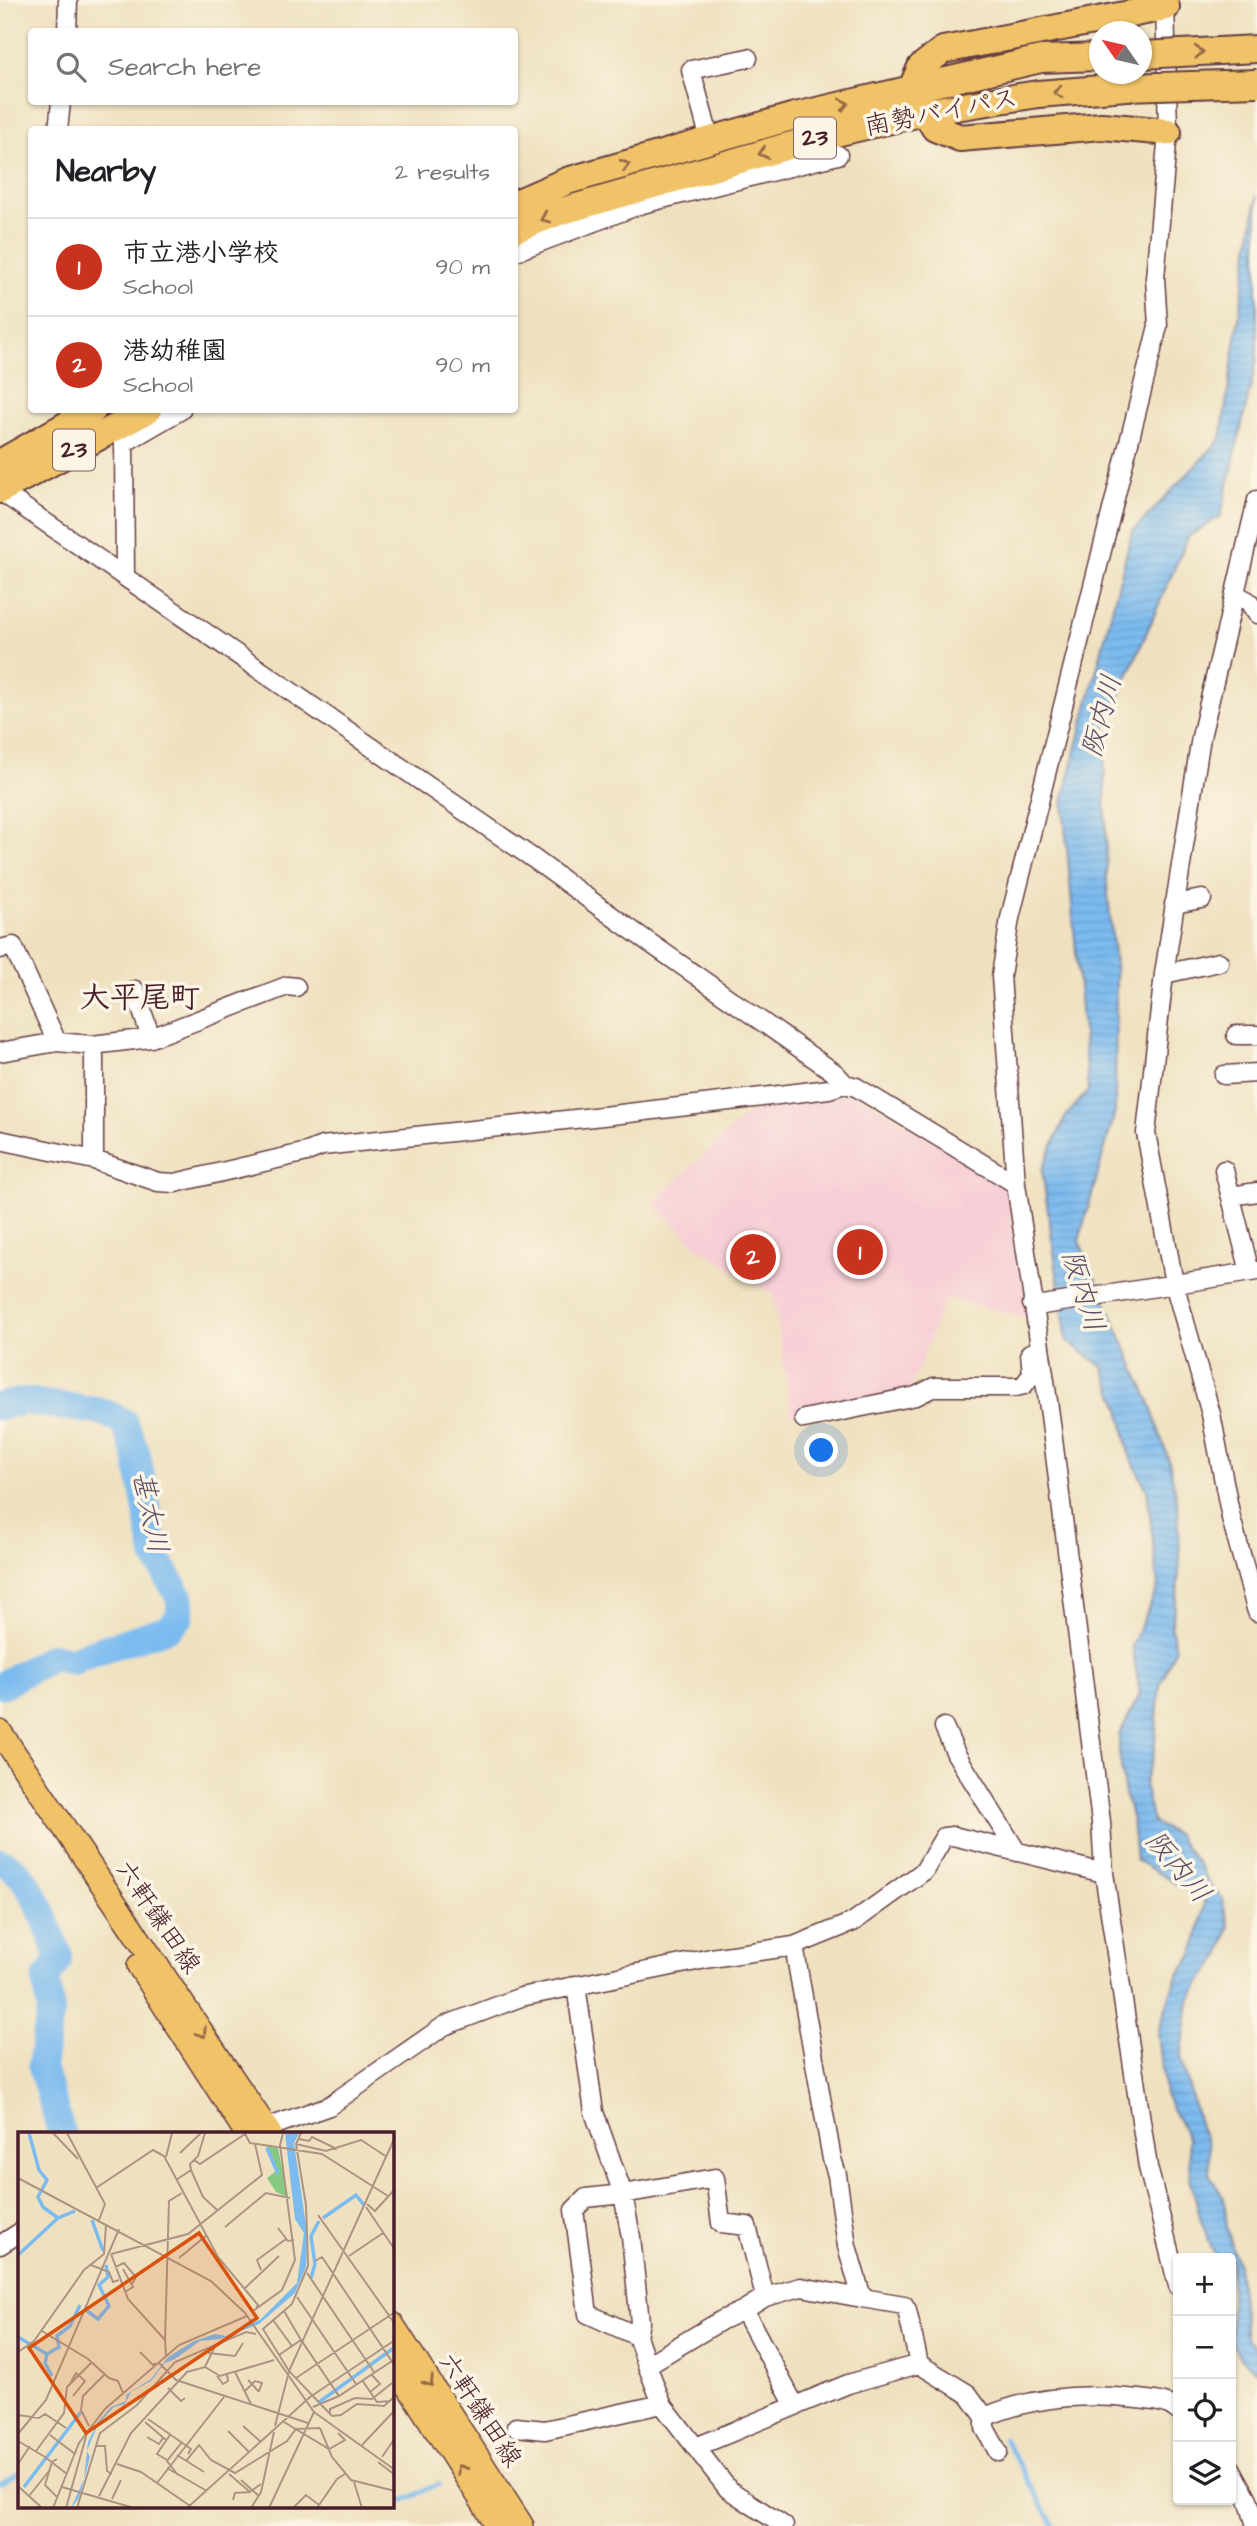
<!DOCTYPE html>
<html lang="en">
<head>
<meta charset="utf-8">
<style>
  body { margin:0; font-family:"Architects Daughter","Klee One",sans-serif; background:#f6f6f6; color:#202124 }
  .controls { position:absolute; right:21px; bottom:21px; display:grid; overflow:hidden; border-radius:7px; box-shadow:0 2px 5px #0004 }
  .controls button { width:63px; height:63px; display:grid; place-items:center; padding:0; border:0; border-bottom:2px solid #e0e0e0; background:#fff; color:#202124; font:35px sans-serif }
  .compass { position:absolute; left:1089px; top:21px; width:63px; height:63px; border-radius:50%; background:#fff; box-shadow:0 2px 5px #0004; rotate:304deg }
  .you { position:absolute; left:822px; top:1451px; width:24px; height:24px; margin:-18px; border:5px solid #fff; border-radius:50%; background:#1a73e8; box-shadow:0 0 0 10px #1a73e833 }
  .badge { display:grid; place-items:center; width:46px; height:46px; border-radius:50%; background:#c8321e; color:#fff; font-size:23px; font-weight:700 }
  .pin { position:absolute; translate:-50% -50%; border:4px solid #fff; box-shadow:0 2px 7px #0006 }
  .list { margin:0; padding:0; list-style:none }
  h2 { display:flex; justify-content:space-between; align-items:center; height:91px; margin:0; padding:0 28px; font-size:30px }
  h2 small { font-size:23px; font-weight:400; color:#757577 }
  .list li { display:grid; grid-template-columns:46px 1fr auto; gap:21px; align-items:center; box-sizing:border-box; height:98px; padding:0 28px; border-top:2px solid #e0e0e0 }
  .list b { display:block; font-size:26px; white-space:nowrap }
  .list p { margin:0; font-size:23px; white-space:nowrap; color:#757577 }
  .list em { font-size:23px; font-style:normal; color:#757577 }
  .icon { flex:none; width:38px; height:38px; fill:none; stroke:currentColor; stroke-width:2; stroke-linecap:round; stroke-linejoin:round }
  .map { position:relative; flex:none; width:1257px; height:2526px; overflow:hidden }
  .search { position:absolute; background:#fff; box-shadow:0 2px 5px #0004; left:28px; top:28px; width:490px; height:77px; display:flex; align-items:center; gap:18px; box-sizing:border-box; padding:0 24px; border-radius:7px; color:#757577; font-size:26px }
  .panel { position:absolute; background:#fff; box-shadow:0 2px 5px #0004; left:28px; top:126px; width:490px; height:287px; border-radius:7px }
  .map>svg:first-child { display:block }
  .built { fill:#f6cfd6 }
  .water { fill:url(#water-rules); stroke:#626d8d; stroke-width:2 }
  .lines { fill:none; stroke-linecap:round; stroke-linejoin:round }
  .stream { stroke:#7bbbef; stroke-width:4.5 }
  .river { stroke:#7bbbef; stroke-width:28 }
  .minor-casing { stroke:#633c41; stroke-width:21 }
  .major-casing { stroke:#633c41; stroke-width:26 }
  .highway-casing { stroke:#633c41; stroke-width:30 }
  .minor { stroke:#fff; stroke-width:18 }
  .major { stroke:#f1c369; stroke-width:23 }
  .highway { stroke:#f1c369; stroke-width:26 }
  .highway-bridge-casing { stroke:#633c41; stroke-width:30; stroke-linecap:butt }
  .highway-bridge { stroke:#f1c369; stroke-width:26 }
  .oneway { stroke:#956947 }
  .labels { text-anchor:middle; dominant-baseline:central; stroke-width:7; stroke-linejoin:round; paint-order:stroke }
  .shield { fill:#fcf5e5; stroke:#7f5f63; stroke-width:2 }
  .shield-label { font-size:24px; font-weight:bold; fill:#4a1f2b }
  .street-label { font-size:26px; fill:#4a1f2b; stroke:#fcf5e5 }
  .water-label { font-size:28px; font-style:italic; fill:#594e66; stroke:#fcf5e5 }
  .quarter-label { font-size:30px; font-weight:bold; fill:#4a1f2b; stroke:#fcf5e5 }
  .inset-river { fill:none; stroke:#7bbbef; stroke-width:3.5 }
  .inset-road { fill:none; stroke:#ad9384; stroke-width:2 }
  .view { fill:#d8530f; fill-opacity:0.15; stroke:#d8530f; stroke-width:3.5 }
  .inset-edge { fill:none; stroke:#4a1f2b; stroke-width:3.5 }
</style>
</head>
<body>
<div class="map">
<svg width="1257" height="2526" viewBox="0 0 1257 2526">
  <defs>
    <pattern id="water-rules" width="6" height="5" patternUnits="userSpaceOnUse" patternTransform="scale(1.75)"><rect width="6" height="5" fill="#7bbbef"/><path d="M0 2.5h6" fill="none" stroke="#6ca0cd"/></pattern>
  </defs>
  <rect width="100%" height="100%" fill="#fcf5e5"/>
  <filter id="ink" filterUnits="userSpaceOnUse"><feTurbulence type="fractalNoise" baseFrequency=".0143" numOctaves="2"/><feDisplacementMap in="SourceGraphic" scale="14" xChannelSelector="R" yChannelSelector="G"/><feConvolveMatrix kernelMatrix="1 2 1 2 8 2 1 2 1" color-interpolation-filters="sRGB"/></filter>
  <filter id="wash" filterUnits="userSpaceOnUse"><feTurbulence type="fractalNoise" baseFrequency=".00686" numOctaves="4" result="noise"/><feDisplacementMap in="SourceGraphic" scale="28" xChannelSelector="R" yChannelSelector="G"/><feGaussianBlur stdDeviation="1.57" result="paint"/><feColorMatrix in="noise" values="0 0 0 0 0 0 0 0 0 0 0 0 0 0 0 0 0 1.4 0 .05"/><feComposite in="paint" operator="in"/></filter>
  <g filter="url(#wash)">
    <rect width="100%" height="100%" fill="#efe1c0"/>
    <path class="built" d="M856 1093 1009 1188 1014 1257 1020 1262 1029 1318 945 1298 910 1391 792 1415 773 1295 699 1248 653 1203 755 1107Z"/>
    <path class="water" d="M1257 195V359L1221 516 1188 537 1104 731 1107 884 1116 976 1115 1112 1079 1241 1148 1398 1169 1461 1178 1507 1180 1559 1177 1597 1171 1628 1176 1648 1160 1685 1154 1752 1144 1784 1153 1823 1176 1834 1200 1867 1212 1889 1221 1896 1229 1925 1220 1957 1200 1983 1189 2002 1181 2058 1200 2127 1208 2145 1210 2176 1224 2198 1227 2228 1238 2266 1246 2339 1257 2348V2371L1242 2360 1231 2342V2258H1216L1201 2221 1190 2177 1188 2139 1165 2095 1158 2032 1175 1980 1194 1953 1205 1901 1136 1860 1132 1821 1124 1789 1119 1751V1735L1140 1694 1132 1646 1158 1587 1147 1490 1129 1454 1120 1409 1103 1367 1067 1341 1042 1170 1066 1116 1088 1091 1063 801 1132 532 1221 439Z"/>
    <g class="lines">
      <path class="stream" d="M1004 2438 1054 2526
        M0 2483 19 2473
        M392 2494 403 2501 439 2484"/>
      <path class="river" d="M0 1406 25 1401 104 1412 124 1422 137 1455 155 1555 180 1598V1617L168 1628 79 1657 74 1661 52 1657 2 1685
        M0 1862C31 1870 48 1927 58 1953V1961L46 1979 51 2011 41 2065 62 2134"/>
    </g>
  </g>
  <g filter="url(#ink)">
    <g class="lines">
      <g class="minor-casing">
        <path id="minor" d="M1165 0 1168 132 1155 278 1158 326 1010 918 1001 976 1016 1184 1050 1415 1101 1822 1104 1873 1148 2167 1178 2286
          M67 32 68 0
          M58 130 61 102
          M710 140 691 70 748 58
          M514 252 642 204 838 155
          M0 491 534 859 623 924 835 1073 845 1084
          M1257 500 1201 737 1164 974 1146 1133 1174 1283 1211 1414 1231 1518 1257 1612
          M125 575 124 443 181 410
          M1235 594 1248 601 1257 614
          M1174 904 1202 899
          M0 949 13 946 57 1042
          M1164 974 1219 962
          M135 990 151 1038
          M1236 1035H1257
          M92 1045 151 1038 287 986 296 987
          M0 1052 57 1042 92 1045 94 1056V1160
          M1224 1075 1257 1073
          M0 1140 94 1160 158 1182 175 1183 307 1152 322 1146 612 1115 829 1089 845 1084 856 1087 1016 1184
          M1224 1170 1250 1272
          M1231 1196 1257 1192
          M1032 1304 1043 1305 1257 1271
          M804 1419 916 1396 934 1387H1016L1024 1385 1032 1374 1030 1353
          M944 1727 956 1754 1017 1852
          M794 1946 832 2159 837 2175 847 2246 862 2298 904 2305 907 2310 919 2364
          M576 1985 594 2112 623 2194 631 2237 640 2322 637 2336 647 2365 662 2404 728 2489 784 2526
          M255 2132 329 2106 444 2026 521 1997 711 1958 794 1946 853 1922 924 1871 944 1837 953 1836 1104 1873
          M0 2245 19 2233
          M765 2297 801 2287 862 2298
          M637 2336 588 2314 574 2210 586 2198 623 2194 715 2178 721 2223 747 2226 765 2297 744 2310 795 2406
          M647 2365 722 2320 744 2310
          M985 2417V2428L998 2452
          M516 2427 545 2430 662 2404
          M696 2447 848 2384 919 2364 968 2394 985 2417C1033 2396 1087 2393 1138 2399 1154 2401 1167 2401 1178 2411
          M1231 2468 1248 2499 1256 2526"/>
      </g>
      <g class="major-casing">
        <path id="major" d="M0 1732 270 2134
          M139 1966 247 2134
          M392 2324 522 2526
          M392 2361 498 2526"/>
      </g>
      <g class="highway-casing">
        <path id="highway" d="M912 88 921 67 943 50 1166 7
          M925 112 935 128 960 138 1102 126 1168 132
          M514 204 567 181 795 116 1041 59 1100 57
          M514 230 559 212 823 136 925 112 1038 94 1126 87
          M0 463 93 410
          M0 490 148 410"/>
      </g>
      <use href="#minor" class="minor"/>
      <use href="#major" class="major"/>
      <use href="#highway" class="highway"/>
      <g class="highway-bridge-casing">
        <path id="highway-bridge" d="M1142 55 1257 49
          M1126 87 1257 83"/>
      </g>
      <use href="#highway-bridge" class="highway-bridge"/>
    </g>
    <defs><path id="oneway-chevron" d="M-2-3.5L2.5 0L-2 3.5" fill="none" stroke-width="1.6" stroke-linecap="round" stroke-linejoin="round" transform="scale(1.75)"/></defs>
    <g class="oneway">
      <use href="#oneway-chevron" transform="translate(1199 52) rotate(-3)"/>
      <use href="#oneway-chevron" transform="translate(1058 92) rotate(176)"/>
      <use href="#oneway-chevron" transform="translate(844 104) rotate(-13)"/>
      <use href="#oneway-chevron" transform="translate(763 153) rotate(164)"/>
      <use href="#oneway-chevron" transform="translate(625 165) rotate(-16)"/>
      <use href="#oneway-chevron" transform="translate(545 218) rotate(157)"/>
      <use href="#oneway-chevron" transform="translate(202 2033) rotate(56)"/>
      <use href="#oneway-chevron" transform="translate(429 2382) rotate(57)"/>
      <use href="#oneway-chevron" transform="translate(461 2469) rotate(-123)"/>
    </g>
  </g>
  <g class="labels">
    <g class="shield">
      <rect x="794" y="117.5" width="42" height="41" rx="5"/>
      <rect x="53" y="429.5" width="42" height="41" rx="5"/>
    </g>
    <g class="shield-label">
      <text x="815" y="138">23</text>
      <text x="74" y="450">23</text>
    </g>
    <g class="street-label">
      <text transform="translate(941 112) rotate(-11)">南勢バイパス</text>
      <text transform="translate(158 1917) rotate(56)">六軒鎌田線</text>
      <text transform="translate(480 2410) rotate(57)">六軒鎌田線</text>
    </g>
    <g class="water-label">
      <text transform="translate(1102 716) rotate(-75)">阪内川</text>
      <text transform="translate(1083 1291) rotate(73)">阪内川</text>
      <text transform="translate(150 1512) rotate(78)">甚太川</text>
      <text transform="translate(1178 1867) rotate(50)">阪内川</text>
    </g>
    <g class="quarter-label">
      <text x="140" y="998">大平尾町</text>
    </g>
  </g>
  <g transform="translate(18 2132)">
    <rect width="376" height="376" fill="#efe1c0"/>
    <path d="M248 14 260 16 270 65 258 60 249 46 258 39Z" fill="#86c982"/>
    <path d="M267 1H281L276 11 289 100 288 135 277 161 241 192 202 207 182 209 157 227 147 231 133 249 113 260 107 272 96 275 80 292 69 319 72 325 61 366 53 376 66 347 70 310 80 290 93 275 108 269V263L133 247 150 225 176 209 197 202 208 204 243 187 279 151 286 101 277 87Z" fill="#7bbbef"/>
    <path class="inset-river" d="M11 1 21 38 29 48 20 65 25 75 40 86 57 79M249 16 260 42M305 86 338 63 346 73M74 88 85 119M0 123 40 86M293 146 297 132 293 104 301 89M68 178 80 187 91 174 81 153 90 145 88 133M0 205 29 222 27 231 34 244M29 222 41 215 39 204 52 194 62 173M300 271 377 215M6 355 63 280"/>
    <path class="inset-road" d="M35 1 60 27M49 1 87 72 81 88M283 1 278 12 288 73 290 134 274 172 245 197 271 239 314 284M281 7 291 9 294 5 319 17M278 12 308 19 343 8 369 25M162 21 183 1M148 25 154 1M176 28 182 32 227 2 232 11 304 22 370 64M173 38 185 65 199 78M0 46 193 149 227 181 296 280 377 338M158 48 173 38 172 32 180 24 187 1M78 56 135 18 146 24 200 125 240 173 238 177M349 72 357 79 377 57M348 75 377 118M300 83 377 192M207 95 248 61 272 66M260 96 270 109 276 108M93 122 170 102 244 43 237 12M93 122 110 167 147 208 148 224M331 124 365 101M161 126 189 103M297 129 304 125 377 234M73 133 91 140 95 150 101 148M97 135 106 131 118 145 114 152M105 137 115 155 107 160M243 138 239 128 268 107M289 141 356 240M226 157 261 124M279 165 338 252M235 179 264 158 277 128 262 13 265 1M266 179 283 208M255 188 274 214M24 199 70 227 91 246 100 249 105 261M147 208 151 69 164 61M0 220 16 209 66 138 86 122 88 93M122 220 135 233 138 231M190 221 217 224 225 211M261 223 283 208 321 264 377 227M140 230 158 248 290 291M187 235 198 212M217 240 233 272M199 244 205 252 210 249 209 242M278 246 377 180M344 248 359 270 373 269M53 250 58 241 67 249 55 264M150 256 163 269 167 266M227 259 237 249 244 251 241 259H240L234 252 230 248M352 260 362 252 353 242M295 275 321 264M312 281V277L337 266 354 267 374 251M0 283 21 286 27 282 48 296M314 284 323 283 339 272 366 274 375 266 376 253M130 287 173 317 170 322M127 290 148 308M266 290 311 317 327 308 320 301M71 294 63 278 65 264 86 243M225 294 243 310M257 294 271 239 377 5M302 296 314 325 333 348 377 359M210 299 231 320M0 302 28 268 101 97M32 303 57 322M129 305 141 312 145 306M0 309 27 325M344 313 377 278M77 314H87L89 339 94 342M18 319 46 281 49 255 74 230M159 323 186 340M27 325 49 342M364 325 377 306M39 327 34 330 27 353 39 365M149 328 139 322 152 303M168 329 181 313 193 328 217 341 269 309 278 297 302 296M360 330 377 343M0 332 12 314M99 332 123 340 175 376M149 336 189 359M211 342 232 360 243 352M160 343 149 329 164 310M223 348 241 364M336 350 344 376M139 351 206 265M0 354 24 376M44 355 116 376M11 364 31 339M81 364 113 301 169 240 187 235 202 244 256 228M94 367 103 348M215 368 217 361 232 360M35 376 61 311 87 277 161 213 229 184M48 376 69 301M59 376 82 301 119 273 157 230 228 200 238 202M169 376 292 265 377 208M233 376 243 360 256 300M251 376 296 280M275 376 288 363 301 373M299 376 319 347 327 342"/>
    <path class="view" d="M181 101 239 186 68 301 11 216Z"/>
    <rect width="376" height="376" class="inset-edge"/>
  </g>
</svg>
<div class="controls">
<button>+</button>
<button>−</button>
<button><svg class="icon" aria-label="locate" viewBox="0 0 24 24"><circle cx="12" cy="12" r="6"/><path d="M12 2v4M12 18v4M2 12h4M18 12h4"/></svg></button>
<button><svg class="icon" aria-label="layers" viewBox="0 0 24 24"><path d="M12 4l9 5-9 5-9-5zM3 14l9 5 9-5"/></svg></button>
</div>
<svg class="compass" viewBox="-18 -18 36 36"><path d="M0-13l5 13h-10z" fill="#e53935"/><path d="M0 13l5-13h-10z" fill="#757577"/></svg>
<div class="you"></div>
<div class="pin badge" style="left:860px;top:1252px">1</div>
<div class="pin badge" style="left:753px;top:1257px">2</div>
<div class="search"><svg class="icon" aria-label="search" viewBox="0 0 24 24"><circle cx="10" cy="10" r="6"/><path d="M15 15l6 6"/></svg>Search here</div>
<section class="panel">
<h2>Nearby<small>2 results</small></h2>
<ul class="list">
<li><span class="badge">1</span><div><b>市立港小学校</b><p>School</p></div><em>90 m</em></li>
<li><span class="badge">2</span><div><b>港幼稚園</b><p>School</p></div><em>90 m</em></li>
</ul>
</section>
</div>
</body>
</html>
